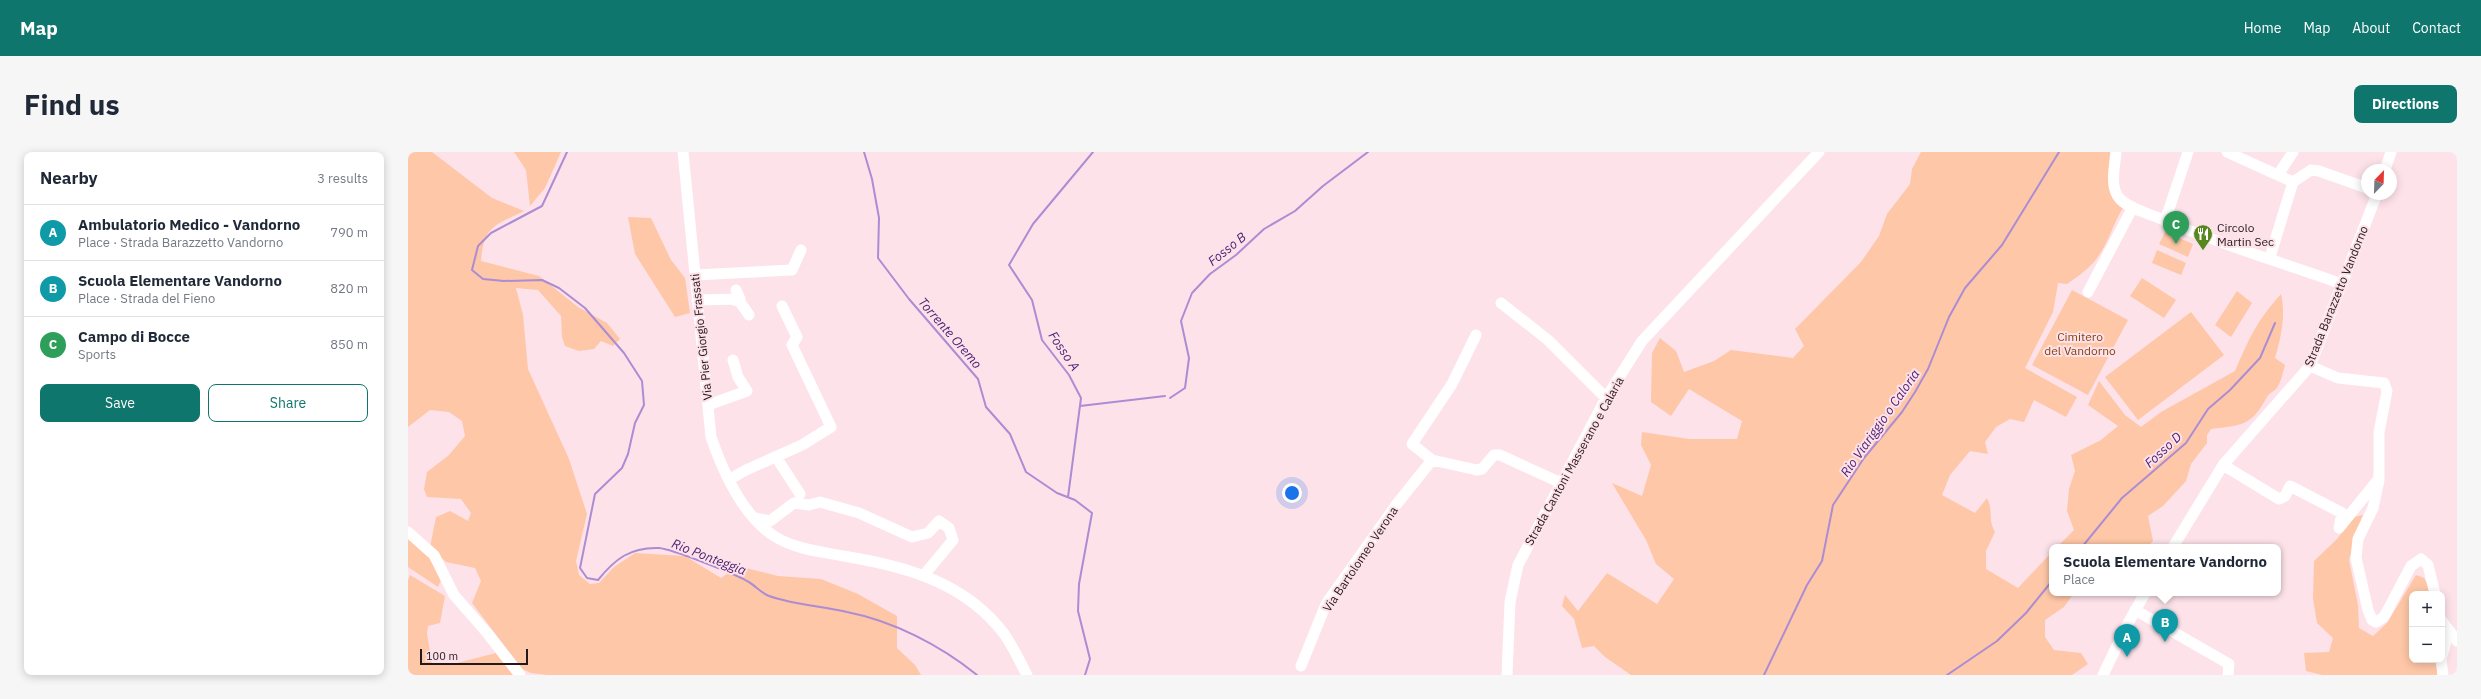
<!DOCTYPE html>
<html lang="en">
<head>
<meta charset="utf-8">
<style>
  body { margin:0; font-family:"IBM Plex Sans",sans-serif; background:#f6f6f7; color:#1f2937 }
  .controls { position:absolute; right:12px; bottom:12px; display:grid; overflow:hidden; border-radius:8px; box-shadow:0 2px 10px #0003 }
  .controls button { width:36px; height:36px; display:grid; place-items:center; padding:0; border:0; border-bottom:1px solid #e0e1e3; background:#fff; color:#1f2937; font:20px sans-serif }
  .compass { position:absolute; left:1953px; top:12px; width:36px; height:36px; border-radius:50%; background:#fff; box-shadow:0 2px 10px #0003; rotate:23deg }
  .scale { position:absolute; left:12px; bottom:10px; width:108px; box-sizing:border-box; padding-left:4px; border:2px solid #23181b; border-top:0; font-size:11px; line-height:14px; white-space:nowrap; color:#23181b; -webkit-text-stroke:3px #fde2ea; paint-order:stroke }
  .you { position:absolute; left:884px; top:341px; width:14px; height:14px; margin:-10px; border:3px solid #fff; border-radius:50%; background:#1a73e8; box-shadow:0 0 0 6px #1a73e833 }
  .badge { display:grid; place-items:center; width:26px; height:26px; border-radius:50%; background:#0f766e; color:#fff; font-size:13px; font-weight:700 }
  .pin { position:absolute; translate:-50% -33px; filter:drop-shadow(0 1px 2px #0008) }
  .pin::after { content:''; position:absolute; top:21px; width:14px; height:12px; background:inherit; clip-path:polygon(0 0,100% 0,50% 100%) }
  .popup { position:absolute; left:1641px; top:392px; width:232px; height:52px; box-sizing:border-box; display:grid; place-content:center; border-radius:8px; background:#fff; filter:drop-shadow(0 1px 3px #0005); font-size:13px; white-space:nowrap; color:#747a83 }
  .popup b { font-size:15px; color:#1f2937 }
  .popup::after { content:''; position:absolute; left:50%; top:100%; margin-left:-8px; border:8px solid transparent; border-top-color:#fff }
  .list { margin:0; padding:0; list-style:none }
  h2 { display:flex; justify-content:space-between; align-items:center; height:52px; margin:0; padding:0 16px; font-size:17px }
  h2 small { font-size:13px; font-weight:400; color:#747a83 }
  .list li { display:grid; grid-template-columns:26px 1fr auto; gap:12px; align-items:center; box-sizing:border-box; height:56px; padding:0 16px; border-top:1px solid #e0e1e3 }
  .list b { display:block; font-size:15px; white-space:nowrap }
  .list p { margin:0; font-size:13px; white-space:nowrap; color:#747a83 }
  .list em { font-size:13px; font-style:normal; color:#747a83 }
  .actions { display:flex; gap:8px; padding:12px 16px }
  .actions a { flex:1; padding:9px 0; border:1px solid #0f766e; border-radius:8px; text-align:center; font-size:14px; color:#0f766e }
  .actions .main { background:#0f766e; color:#fff }
  .map { position:relative; flex:none; width:2049px; height:523px; overflow:hidden; border-radius:8px }
  header { display:flex; align-items:center; gap:24px; box-sizing:border-box; height:56px; padding:0 20px; background:#0f766e; color:#fff }
  header strong { font-size:19px }
  nav { display:flex; gap:22px; margin-inline-start:auto; font-size:14px }
  .intro { display:flex; align-items:center; justify-content:space-between; box-sizing:border-box; height:96px; padding:0 24px }
  h1 { margin:0; font-size:28px }
  .button { padding:10px 18px; border-radius:8px; background:#0f766e; color:#fff; font-size:14px; font-weight:700 }
  main { display:flex; gap:24px; padding:0 24px }
  aside { flex:1; background:#fff; border-radius:8px; box-shadow:0 2px 10px #0003 }
  .map>svg:first-child { display:block }
  .green { fill:#fec7a7 }
  .lines { fill:none; stroke-linecap:round; stroke-linejoin:round }
  .stream { stroke:#ac8cd2; stroke-width:2 }
  .minor { stroke:#fff; stroke-width:11 }
  .labels { text-anchor:middle; dominant-baseline:central; stroke-width:4; stroke-linejoin:round; paint-order:stroke }
  .poi-label { font-size:12px; fill:#23181b; stroke:#fde2ea; text-anchor:start }
  .street-label { font-size:12px; fill:#23181b; stroke:#fde2ea }
  .park-label { font-size:12px; fill:#84420f; stroke:#fde2ea }
  .water-label { font-size:13px; font-style:italic; fill:#4d2174; stroke:#fde2ea }
</style>
</head>
<body>
<header>
<strong>Map</strong>
<nav><a>Home</a><a>Map</a><a>About</a><a>Contact</a></nav>
</header>
<div class="intro"><h1>Find us</h1><a class="button">Directions</a></div>
<main>
<aside>
<h2>Nearby<small>3 results</small></h2>
<ul class="list">
<li><span class="badge" style="background:#0f9aa8">A</span><div><b>Ambulatorio Medico - Vandorno</b><p>Place · Strada Barazzetto Vandorno</p></div><em>790 m</em></li>
<li><span class="badge" style="background:#0f9aa8">B</span><div><b>Scuola Elementare Vandorno</b><p>Place · Strada del Fieno</p></div><em>820 m</em></li>
<li><span class="badge" style="background:#2e9e5b">C</span><div><b>Campo di Bocce</b><p>Sports</p></div><em>850 m</em></li>
</ul>
<div class="actions"><a class="main">Save</a><a>Share</a></div>
</aside>
<div class="map">
<svg width="2049" height="523" viewBox="0 0 2049 523">
  <rect width="100%" height="100%" fill="#fde2ea"/>
  <path class="green" d="M0 0H24L84 46 116 59C87 74 76 73 73 109L131 124 170 155 199 171 212 187 205 194 193 189 186 197 171 199 157 194 154 185 153 164 130 138 108 136 115 163 120 217 161 307 179 362 168 409 171 423 182 432 191 431 206 415 227 401 277 404 313 426 330 414 370 424 413 427 450 442 489 464V496L507 513 513 523H139L123 521 114 517 64 451 73 429 67 416 38 410 22 395 28 365 42 359 60 369 63 361 53 347 19 345 16 337 19 320 41 303 57 284 54 269 41 260 22 258 0 275Z
    M106 0H153L137 36 122 54 118 18Z
    M1513 0H1702C1701 23 1695 39 1715 56 1706 70 1702 86 1693 100 1685 114 1672 123 1659 132L1650 131 1645 160 1617 216 1669 245 1658 265 1626 248 1616 270 1602 267 1588 275 1577 290 1580 302 1562 299 1542 323 1534 343 1567 361 1579 346C1586 360 1579 365 1587 380L1578 399V417L1610 436 1644 400V441H1666L1656 455 1637 468V485L1646 498 1673 501 1680 512 1664 523H1223L1197 505 1186 494 1174 496 1166 467 1154 454 1157 443 1170 459 1199 421 1249 452 1266 427 1248 412 1238 388 1204 331 1234 344 1243 313 1233 293 1234 280 1281 287H1329L1334 269 1281 237 1263 264 1243 250 1244 201 1252 186 1268 199 1276 220 1306 209 1323 198 1385 206 1396 194 1387 177 1453 110 1471 84 1479 62 1502 32 1504 17Z
    M220 65 243 66 263 108 277 126 282 161 267 165 227 102Z
    M1757 80 1785 92 1780 105 1751 92Z
    M1749 98 1778 111 1773 123 1744 111Z
    M1734 126 1768 148 1756 166 1722 144Z
    M1664 138 1720 168 1680 243 1624 213Z
    M1829 139 1844 151 1823 185 1807 173Z
    M1873 142C1878 164 1873 185 1867 206L1877 213C1875 220 1873 231 1868 237 1865 240 1861 241 1859 245 1843 274 1835 273 1803 277L1799 283V291L1783 312 1778 329 1755 354 1740 364 1745 389 1739 395H1708L1705 392 1702 395H1649L1666 378 1659 359 1661 337 1667 319 1663 303 1693 288 1710 274 1680 253 1691 229 1717 263 1733 275 1753 260 1827 219C1842 185 1848 170 1873 142Z
    M1783 160 1816 203 1730 268 1697 225Z
    M1955 363 1941 408 1950 453 1951 476 1965 484 1979 471 2008 423 2016 426 2025 442H2004V508H2029V523H1914L1898 519 1896 501 1921 500 1925 486 1909 471 1905 447 1906 409 1929 387 1946 365Z
    M0 386 24 408 34 426 30 435 0 415Z
    M2 423 37 444 32 471 20 474 19 482 24 511H49L88 501 105 523H0V428Z"/>
  <g class="lines">
    <path class="stream" d="M159 0 134 54 83 81 70 94 64 118 75 127 96 129 134 128 151 136 177 156 216 201 234 229 236 253 227 271 220 302 214 316 187 342 172 416 179 426 190 428C207 407 222 395 251 396 264 397 327 422 339 429 347 433 353 441 361 444 387 453 413 454 439 460 485 469 532 493 569 523
      M456 0 464 27 471 66 470 106 501 147 570 227 578 255 602 282 618 320 649 341 667 348 684 361 671 432 670 459 682 507 677 523
      M762 246 777 236 781 206 773 169 784 141 802 122 828 103 856 77 887 59 915 34 960 0
      M672 254 757 244
      M660 345 673 246 661 223 634 188 624 148 601 113 625 72 685 0
      M1674 395 1714 346 1778 291 1800 257 1822 238 1852 206 1867 171
      M1356 523 1399 433 1414 409 1425 353 1456 306 1494 260 1507 240 1520 217 1541 165 1557 136 1594 93 1651 0
      M1539 523 1589 489 1618 461 1644 429"/>
    <path class="minor" d="M275 0 303 285C315 320 334 363 366 384 388 398 416 400 441 405 501 415 559 432 597 483 605 495 612 510 619 523
      M1708 0C1707 14 1701 36 1712 47 1722 57 1739 61 1751 66 1810 92 1873 110 1934 132
      M1819 0 1885 30 1903 18 1911 19 1959 36
      M1977 18 1983 0
      M1870 23 1885 0
      M1757 69 1780 0
      M1862 105 1885 30
      M287 123 384 118 393 98
      M1680 140 1725 55
      M289 148 332 147 328 138
      M326 148 332 150 341 163
      M1093 151 1140 188 1198 246
      M1902 214 1930 226 1976 231 1979 239 1971 280V328L1965 356 1950 387 1948 406 1960 458 1964 468 1968 470 1976 465 2003 414 2013 407 2020 413 2027 442
      M300 253 339 239 330 225 325 208
      M368 305 392 342
      M1024 308 1004 292 1044 232 1068 183
      M1815 313 1871 347 1877 344 1882 334 1934 361 1931 376 1969 329
      M322 327 338 318 394 293 423 275 384 193 389 185 374 154
      M347 366 362 369 386 351 401 353 412 350 451 361 504 385 520 381 531 369 541 376 545 388 516 423
      M0 380 26 403 46 443 80 482 112 523
      M1765 395 1815 313 1902 214 1969 42
      M1727 458 1821 512 1820 523
      M2034 469 2049 489
      M2034 504 2041 479
      M2033 508 2035 523
      M893 514 918 452 988 353 1024 308 1069 318 1074 317 1086 303H1092L1153 331
      M1099 523 1102 450 1110 413 1198 246 1234 189 1411 0
      M1695 523 1718 475 1737 441"/>
  </g>
  <defs>
    <g id="restaurant-pin" transform="scale(1)"><path d="M0 17L-7.5 6A9.5 9.5 0 1 1 7.5 6Z" fill="#56881e" stroke="#fde2ea"/><path d="M-5-6h1v4h1v-4h1v4h1v-4h1v5L-1.5 .5V6h-2V.5L-5-1ZM5-6V6H3V1.5H1.5Q1.5-4 5-6Z" fill="#fff"/></g>
  </defs>
  <g fill-rule="evenodd">
    <use href="#restaurant-pin" x="1795" y="82"/>
  </g>
  <g class="labels">
    <g class="poi-label">
      <text x="1809" y="75">Circolo<tspan x="1809" dy="14">Martin Sec</tspan></text>
    </g>
    <g class="street-label">
      <text transform="translate(1928 144) rotate(-68)">Strada Barazzetto Vandorno</text>
      <text transform="translate(293 185) rotate(-96)">Via Pier Giorgio Frassati</text>
      <text transform="translate(1166 309) rotate(-61)">Strada Cantoni Masserano e Calaria</text>
      <text transform="translate(952 407) rotate(-56)">Via Bartolomeo Verona</text>
    </g>
    <g class="park-label">
      <text x="1672" y="184">Cimitero<tspan x="1672" dy="14">del Vandorno</tspan></text>
    </g>
    <g class="water-label">
      <text transform="translate(819 97) rotate(-39)">Fosso B</text>
      <text transform="translate(542 181) rotate(49)">Torrente Oremo</text>
      <text transform="translate(656 199) rotate(56)">Fosso A</text>
      <text transform="translate(1472 271) rotate(-55)">Rio Viariggio o Caloria</text>
      <text transform="translate(1755 298) rotate(-43)">Fosso D</text>
      <text transform="translate(301 405) rotate(21)">Rio Ponteggia</text>
    </g>
  </g>
</svg>
<div class="controls">
<button>+</button>
<button>−</button>
</div>
<svg class="compass" viewBox="-18 -18 36 36"><path d="M0-13l5 13h-10z" fill="#e53935"/><path d="M0 13l5-13h-10z" fill="#747a83"/></svg>
<div class="scale">100 m</div>
<div class="you"></div>
<div class="pin badge" style="left:1719px;top:505px;background:#0f9aa8">A</div>
<div class="pin badge" style="left:1757px;top:490px;background:#0f9aa8">B</div>
<div class="popup"><b>Scuola Elementare Vandorno</b>Place</div>
<div class="pin badge" style="left:1768px;top:92px;background:#2e9e5b">C</div>
</div>
</main>
</body>
</html>
